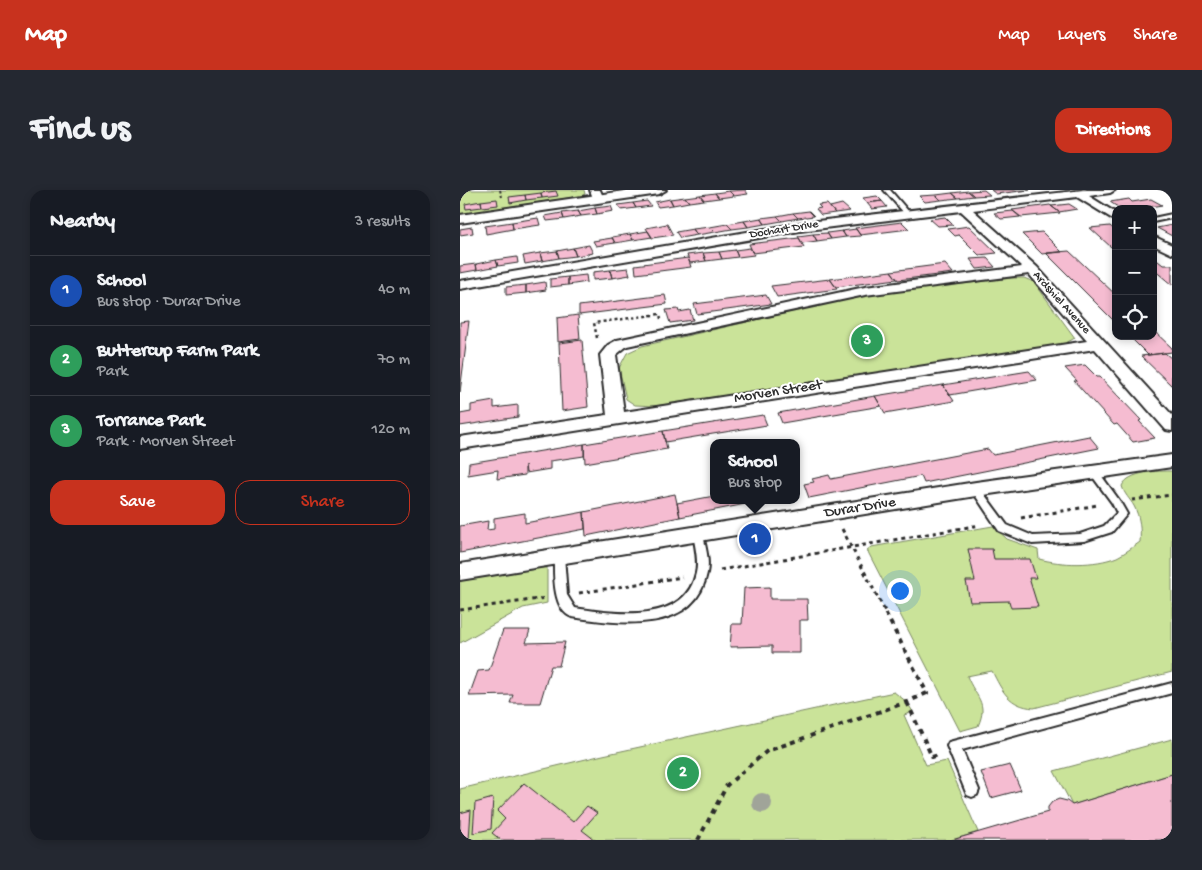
<!DOCTYPE html>
<html lang="en">
<head>
<meta charset="utf-8">
<style>
  body { margin:0; font-family:"Gochi Hand",sans-serif; background:#242831; color:#f1f3f6 }
  .controls { position:absolute; right:15px; top:15px; display:grid; overflow:hidden; border-radius:10px; box-shadow:0 2px 8px #0003 }
  .controls button { width:45px; height:45px; display:grid; place-items:center; padding:0; border:0; border-bottom:1px solid #363941; background:#171b24; color:#f1f3f6; font:25px sans-serif }
  .you { position:absolute; left:439px; top:400px; width:18px; height:18px; margin:-12px; border:4px solid #fff; border-radius:50%; background:#1a73e8; box-shadow:0 0 0 8px #1a73e833 }
  .badge { display:grid; place-items:center; width:32px; height:32px; border-radius:50%; background:#c8321e; color:#fff; font-size:16px; font-weight:700 }
  .pin { position:absolute; translate:-50% -50%; border:2px solid #fff; box-shadow:0 1px 5px #0006 }
  .popup { position:absolute; left:250px; top:249px; width:90px; height:65px; box-sizing:border-box; display:grid; place-content:center; border-radius:10px; background:#171b24; filter:drop-shadow(0 1px 4px #0005); font-size:16px; white-space:nowrap; color:#9ea1a6 }
  .popup b { font-size:19px; color:#f1f3f6 }
  .popup::after { content:''; position:absolute; left:50%; top:100%; margin-left:-10px; border:10px solid transparent; border-top-color:#171b24 }
  .list { margin:0; padding:0; list-style:none }
  h2 { display:flex; justify-content:space-between; align-items:center; height:65px; margin:0; padding:0 20px; font-size:21px }
  h2 small { font-size:16px; font-weight:400; color:#9ea1a6 }
  .list li { display:grid; grid-template-columns:32px 1fr auto; gap:15px; align-items:center; box-sizing:border-box; height:70px; padding:0 20px; border-top:1px solid #363941 }
  .list b { display:block; font-size:19px; white-space:nowrap }
  .list p { margin:0; font-size:16px; white-space:nowrap; color:#9ea1a6 }
  .list em { font-size:16px; font-style:normal; color:#9ea1a6 }
  .actions { display:flex; gap:10px; padding:15px 20px }
  .actions a { flex:1; padding:11px 0; border:1px solid #c8321e; border-radius:15px; text-align:center; font-size:18px; color:#c8321e }
  .actions .main { background:#c8321e; color:#fff }
  .icon { flex:none; width:28px; height:28px; fill:none; stroke:currentColor; stroke-width:2; stroke-linecap:round; stroke-linejoin:round }
  .map { position:relative; flex:none; width:712px; height:650px; overflow:hidden; border-radius:15px }
  header { display:flex; align-items:center; gap:30px; box-sizing:border-box; height:70px; padding:0 25px; background:#c8321e; color:#fff }
  header strong { font-size:24px }
  nav { display:flex; gap:28px; margin-inline-start:auto; font-size:18px }
  .intro { display:flex; align-items:center; justify-content:space-between; box-sizing:border-box; height:120px; padding:0 30px }
  h1 { margin:0; font-size:35px }
  .button { padding:12px 22px; border-radius:15px; background:#c8321e; color:#fff; font-size:18px; font-weight:700 }
  main { display:flex; gap:30px; padding:0 30px }
  aside { flex:1; background:#171b24; border-radius:15px; box-shadow:0 2px 8px #0003 }
  .map>svg:first-child { display:block }
  .green { fill:#cae399; stroke:#7a8762 }
  .building { fill:#f5bcd1; stroke:#2b2b2b }
  .lines { fill:none; stroke-linecap:round; stroke-linejoin:round }
  .service-casing { stroke:#2b2b2b; stroke-width:4 }
  .minor-casing { stroke:#2b2b2b; stroke-width:4 }
  .tertiary-casing { stroke:#2b2b2b; stroke-width:4 }
  .path-far3 { stroke:#2b2b2b; stroke-width:2; stroke-dasharray:2.5 2.5; stroke-linecap:butt }
  .path-far2 { stroke:#2b2b2b; stroke-width:2.5; stroke-dasharray:3 3; stroke-linecap:butt }
  .path-far1 { stroke:#2b2b2b; stroke-width:3; stroke-dasharray:4 4; stroke-linecap:butt }
  .path { stroke:#2b2b2b; stroke-width:4; stroke-dasharray:5 5; stroke-linecap:butt }
  .service { fill:#fff; fill-rule:evenodd }
  .minor { fill:#fff; fill-rule:evenodd }
  .tertiary { fill:#fff; fill-rule:evenodd }
  .tree { fill:#a0a499 }
  .labels { text-anchor:middle; dominant-baseline:central; stroke-width:4; stroke-linejoin:round; paint-order:stroke }
  .far-street-label { font-size:12px; fill:#2b2b2b; stroke:#fff }
  .street-label { font-size:15px; fill:#2b2b2b; stroke:#fff }
</style>
</head>
<body>
<header>
<strong>Map</strong>
<nav><a>Map</a><a>Layers</a><a>Share</a></nav>
</header>
<div class="intro"><h1>Find us</h1><a class="button">Directions</a></div>
<main>
<aside>
<h2>Nearby<small>3 results</small></h2>
<ul class="list">
<li><span class="badge" style="background:#1a4fb4">1</span><div><b>School</b><p>Bus stop · Durar Drive</p></div><em>40 m</em></li>
<li><span class="badge" style="background:#2e9e5b">2</span><div><b>Buttercup Farm Park</b><p>Park</p></div><em>70 m</em></li>
<li><span class="badge" style="background:#2e9e5b">3</span><div><b>Torrance Park</b><p>Park · Morven Street</p></div><em>120 m</em></li>
</ul>
<div class="actions"><a class="main">Save</a><a>Share</a></div>
</aside>
<div class="map">
<svg width="712" height="650" viewBox="0 0 712 650">
  <rect width="100%" height="100%" fill="#fff"/>
  <filter id="ink" filterUnits="userSpaceOnUse"><feTurbulence type="fractalNoise" baseFrequency=".02" numOctaves="2"/><feDisplacementMap in="SourceGraphic" scale="10" xChannelSelector="R" yChannelSelector="G"/><feConvolveMatrix kernelMatrix="1 2 1 2 8 2 1 2 1" color-interpolation-filters="sRGB"/></filter>
  <g filter="url(#ink)">
    <path class="green" d="M0 0H124L125 4 121 6 0 24Z
      M552 88H564L574 92 615 148 604 154 195 216 175 215 166 209 159 178 167 163 182 156 401 106Z
      M712 281V482L574 518C549 516 542 501 532 481L507 486C515 507 529 512 518 536L500 541 407 360 411 357 533 336 547 349 578 360 579 369C602 375 634 376 657 367 665 363 673 357 680 352 681 340 680 327 674 316 670 309 664 304 662 296 669 281 698 281 712 281Z
      M87 377V413L63 418 0 453V391Z
      M434 502 447 512 453 522 444 525 466 575 487 571 518 642 492 650H0V599L143 565Z
      M712 549V584L612 615 594 581Z"/>
    <path class="building" d="M285 0 288 4 274 6 269 1Z
      M524 0 530 5 514 6 508 1Z
      M531 0H570L536 4Z
      M96 1 98 6 82 8 81 3Z
      M269 1 274 6 259 8 255 3Z
      M508 1 514 6 498 8 492 3Z
      M81 3 82 8 66 10 65 5Z
      M255 3 259 8 244 10 240 5Z
      M492 3 498 8 481 10 476 5Z
      M65 5 66 10 50 13 49 7Z
      M240 5 244 10 229 12 225 7Z
      M476 5 481 10 465 12 459 6Z
      M417 6 422 11 407 13 403 8Z
      M225 7 229 12 213 15 210 9Z
      M37 9 38 15 22 17 21 11Z
      M210 9 213 15 198 17 195 12Z
      M669 9 672 12 691 9 702 15 683 18 684 19H661L650 12Z
      M21 11 22 17 6 19 5 14Z
      M187 11 191 16 176 18 173 13Z
      M422 11 427 17 412 19 407 13Z
      M173 13 176 18 161 20 158 15Z
      M367 14 375 23 361 25 356 19 361 18 358 15Z
      M382 14 390 21 375 23 370 17Z
      M609 14 617 19 599 22 591 16Z
      M590 15 600 23 561 27 552 20Z
      M151 16 153 21 137 24 135 18Z
      M135 18 137 24 121 26 118 21Z
      M118 21 121 26 104 29 102 23Z
      M349 21 354 26 338 28 333 23Z
      M553 21 560 27 541 29 534 23Z
      M102 23 104 29 87 31 85 26Z
      M333 23 338 28 322 31 317 26Z
      M317 26 322 31 305 34 301 28Z
      M485 27 493 35 478 36 470 29Z
      M78 28 80 35 53 39 52 32Z
      M301 28 305 34 288 37 284 31Z
      M284 31 288 37 272 39 267 34Z
      M52 32 53 39 26 44 25 36Z
      M442 32 449 39 400 45 395 38Z
      M207 34 213 45 192 48 186 38Z
      M267 34 272 39 255 42 250 37Z
      M712 35V46L697 38Z
      M509 36 537 63 519 65 499 45 495 46 488 39Z
      M650 36 656 41V57H651L630 38Z
      M12 37 13 43 0 45V39Z
      M250 37 255 42 237 45 233 39Z
      M233 39 237 45 220 48 216 42Z
      M396 39 401 46 386 47 382 41Z
      M188 41 192 47 173 50 170 44Z
      M382 41 386 47 371 49 367 43Z
      M582 42 602 62 582 64 562 44Z
      M367 43 371 49 357 51 353 44Z
      M170 44 173 50 155 53 152 47Z
      M353 44 357 51 342 53 338 46Z
      M152 48 155 53 136 56 133 51Z
      M339 48 344 57 293 63 289 54Z
      M129 55 133 63 116 66 113 58Z
      M113 58 116 66 99 68 97 61Z
      M290 58 294 65 278 67 275 60Z
      M275 60 278 67 262 69 259 62Z
      M97 61 99 68 82 71 80 63Z
      M609 61 656 105V133L586 63Z
      M259 62 262 69 246 71 243 63Z
      M80 63 82 71 65 74 63 66Z
      M243 63 246 71 230 73 227 65Z
      M57 67 58 73 38 76 36 70Z
      M693 67 703 75H712V95L693 79Z
      M228 68 231 77 176 84 175 75Z
      M527 68 535 77 517 79 510 69Z
      M36 70 38 76 17 80 16 74Z
      M16 74 17 80 0 83V76Z
      M485 74 493 83 438 90 431 81Z
      M168 78 170 85 152 88 150 80Z
      M150 80 152 88 133 90V82Z
      M431 81 437 89 376 97 370 89Z
      M126 85 127 92 108 95V87Z
      M108 87V95L90 97V89Z
      M370 89 377 99 317 107 311 96Z
      M85 92 86 100 66 103V95Z
      M66 95V103L46 105V97Z
      M205 105 207 114 119 125V116Z
      M306 105 311 114 237 124 234 114Z
      M218 119 219 122 230 120 233 130 210 133 206 120Z
      M118 125 120 149 98 152 97 128Z
      M9 131 0 202V132Z
      M693 140 712 158V162L688 165 669 146H693Z
      M122 150 128 217 102 221 99 153Z
      M705 163 712 169V196L681 166Z
      M625 175 637 187H640L681 230 679 231 695 248 673 252 657 234 654 235 614 191H617L605 178Z
      M569 181 577 190 490 205 483 195Z
      M483 195 494 211 425 223 415 206Z
      M415 206 421 216 322 233 318 223Z
      M34 211V218L58 215V227L0 236V224L11 222V215Z
      M303 225 307 235 205 252 203 241Z
      M203 241 207 259 125 273 124 254Z
      M629 246 639 258 464 293 461 286 349 308 344 294 354 292 352 289 369 285 371 289 528 259 533 265Z
      M124 254V266L90 271V279L66 283 65 275V285L37 289 38 280 8 285 9 273Z
      M215 304 220 327 126 346 124 322Z
      M254 306V310H306L220 327 217 313Z
      M124 322 125 339 0 363V336L28 331 27 340 34 339V328L65 323V333Z
      M508 359H532L534 369H570L576 388H569L578 417 551 418 549 411 510 412 506 391H515Z
      M310 397V409H347L348 430H340V463H312V456L270 457 272 434H282L284 398Z
      M43 440H70L66 453 105 452 99 476H91L80 513H50L53 505 9 506 18 481 29 480Z
      M550 575 561 600 531 608 521 582Z
      M712 584V650H492L588 622V617L592 612 599 609 607 611 612 615Z
      M64 593 113 632 127 616 137 623 122 640 135 650H41L32 643 45 629 37 621Z
      M33 608 31 639 13 643 15 613Z
      M11 620 9 650H0V623Z"/>
    <g class="lines">
      <g class="service-casing">
        <path id="service" d="M424 0H430L449 22V24H445Z
          M712 24V28L693 32V28Z
          M635 280 638 281 659 310 667 324 652 342 624 351 572 354 539 341 511 299 516 296 519 297 547 335 573 346 620 344 644 336 657 323 652 313 630 283Z
          M238 340 243 344C245 356 250 370 247 383 235 445 158 434 112 427 92 420 94 383 94 366L95 363H103L104 366 107 405 115 418C155 424 225 435 236 383 239 371 235 356 233 344Z
          M712 493V503L502 560 519 600 517 605 512 607 507 605 487 556 489 552Z"/>
      </g>
      <g class="minor-casing">
        <path id="minor" d="M130 0H140L144 9 142 11H134Z
          M623 0H655L650 3 629 6 656 23V31L617 7 513 20 577 77 712 225V241L706 240 635 159 0 259V247L147 225 140 165 148 155 157 150 405 97 562 77 501 21 340 41 0 99V91L340 33ZM569 84 627 151 164 222 156 165 167 156 405 105Z
          M693 46 712 55V64L693 55Z
          M712 265V277L516 306 0 390V374L516 292Z"/>
      </g>
      <g class="tertiary-casing">
        <path id="tertiary" d="M171 0H206L199 4 0 33V25Z"/>
      </g>
      <path class="path-far3" d="M40 0 42 7"/>
      <path class="path-far2" d="M137 148 134 133 200 124 201 129"/>
      <path class="path-far1" d="M672 310 712 305
        M561 328 638 315
        M382 339 426 423
        M260 380 520 335
        M119 403 222 387
        M0 420 86 408"/>
      <path class="path" d="M447 512 472 567 478 565
        M238 650 267 595 307 561 447 512 467 503 425 422"/>
      <use href="#service" class="service"/>
      <use href="#minor" class="minor"/>
      <use href="#tertiary" class="tertiary"/>
    </g>
    <circle class="tree" cx="302" cy="613" r="10"/>
  </g>
  <g class="labels">
    <g class="far-street-label">
      <text transform="translate(324 40) rotate(-9)">Dochart Drive</text>
      <text transform="translate(601 113) rotate(48)">Ardshiel Avenue</text>
    </g>
    <g class="street-label">
      <text transform="translate(318 202) rotate(-9)">Morven Street</text>
      <text transform="translate(400 318) rotate(-9)">Durar Drive</text>
    </g>
  </g>
</svg>
<div class="controls">
<button>+</button>
<button>−</button>
<button><svg class="icon" aria-label="locate" viewBox="0 0 24 24"><circle cx="12" cy="12" r="6"/><path d="M12 2v4M12 18v4M2 12h4M18 12h4"/></svg></button>
</div>
<div class="you"></div>
<div class="pin badge" style="left:295px;top:349px;background:#1a4fb4">1</div>
<div class="popup"><b>School</b>Bus stop</div>
<div class="pin badge" style="left:223px;top:583px;background:#2e9e5b">2</div>
<div class="pin badge" style="left:407px;top:151px;background:#2e9e5b">3</div>
</div>
</main>
</body>
</html>
